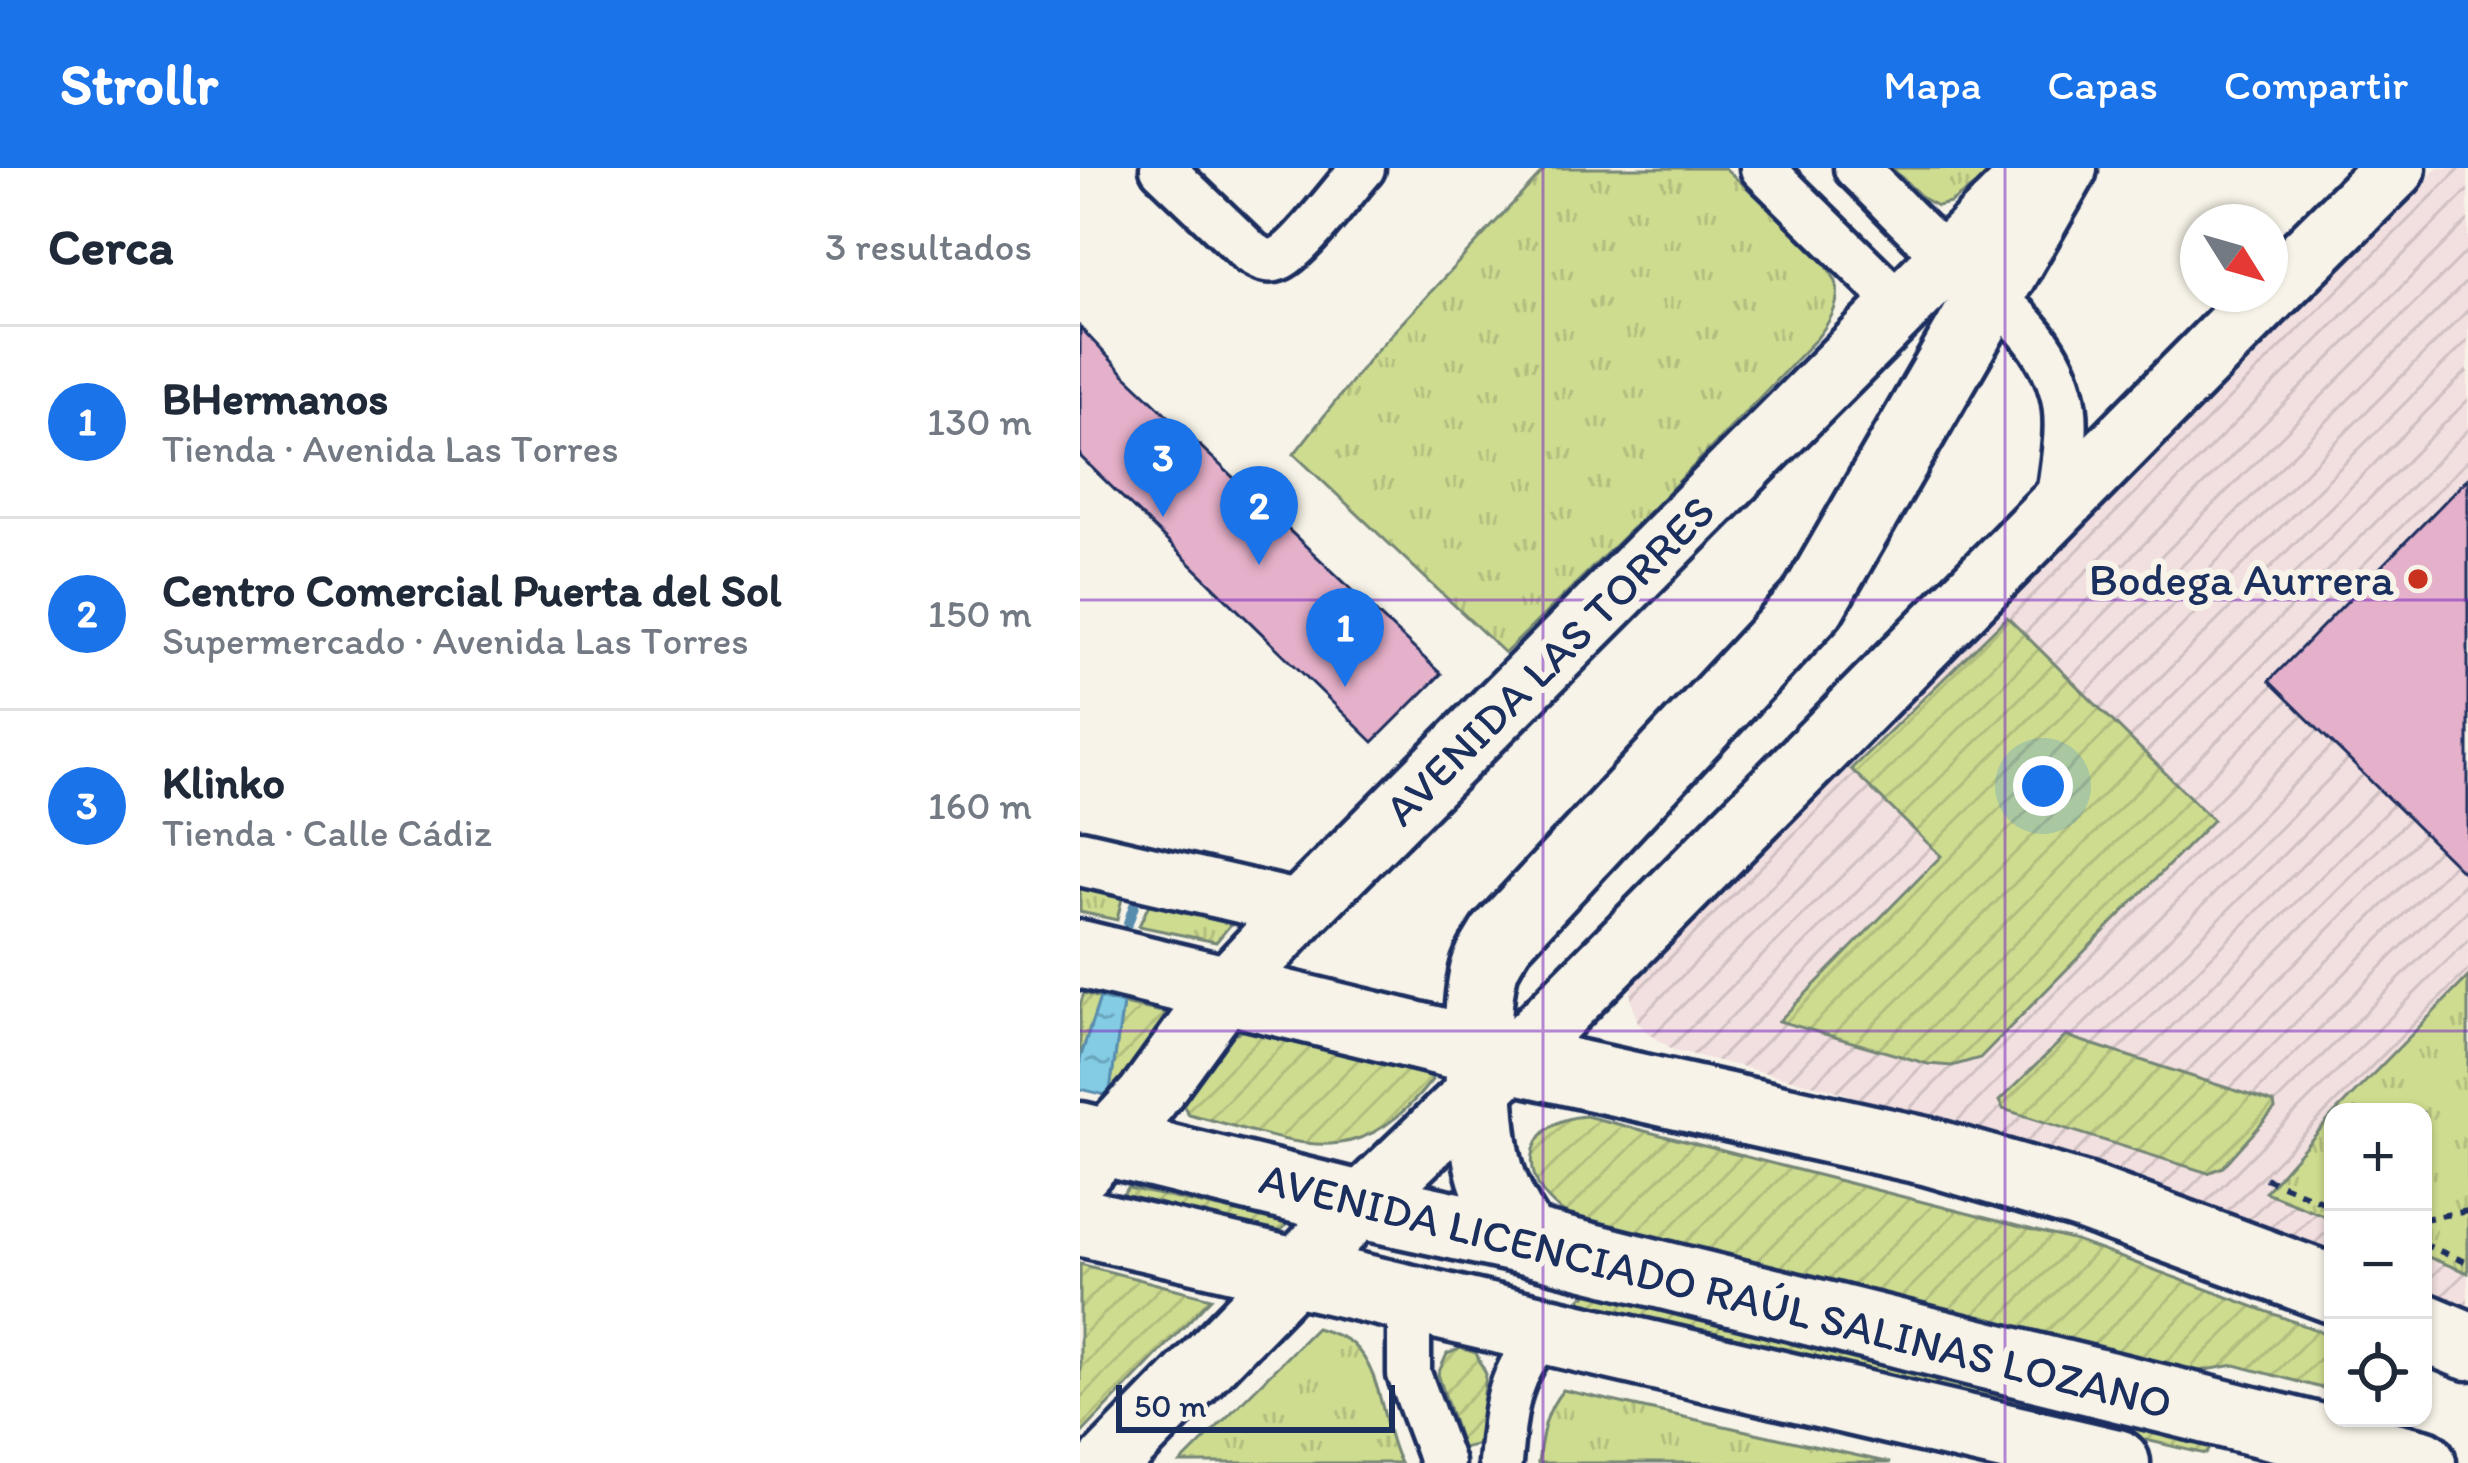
<!DOCTYPE html>
<html lang="es">
<head>
<meta charset="utf-8">
<style>
  body { margin:0; font-family:Itim,sans-serif; background:#f2f2f3; color:#1f2937 }
  .controls { position:absolute; right:36px; bottom:36px; display:grid; overflow:hidden; border-radius:24px; box-shadow:0 3px 9px #0004 }
  .controls button { width:108px; height:108px; display:grid; place-items:center; padding:0; border:0; border-bottom:3px solid #e0e1e3; background:#fff; color:#1f2937; font:60px sans-serif }
  .compass { position:absolute; left:1100px; top:36px; width:108px; height:108px; border-radius:50%; background:#fff; box-shadow:0 3px 9px #0004; rotate:127deg }
  .scale { position:absolute; left:36px; bottom:30px; width:279px; box-sizing:border-box; padding-left:12px; border:6px solid #1b2f5e; border-top:0; font-size:33px; line-height:42px; white-space:nowrap; color:#1b2f5e; -webkit-text-stroke:9px #f7f3e8; paint-order:stroke }
  .you { position:absolute; left:963px; top:618px; width:42px; height:42px; margin:-30px; border:9px solid #fff; border-radius:50%; background:#1a73e8; box-shadow:0 0 0 18px #1a73e833 }
  .badge { display:grid; place-items:center; width:78px; height:78px; border-radius:50%; background:#1a73e8; color:#fff; font-size:39px; font-weight:700 }
  .pin { position:absolute; translate:-50% -99px; filter:drop-shadow(0 3px 6px #0008) }
  .pin::after { content:''; position:absolute; top:63px; width:42px; height:36px; background:inherit; clip-path:polygon(0 0,100% 0,50% 100%) }
  .list { margin:0; padding:0; list-style:none }
  h2 { display:flex; justify-content:space-between; align-items:center; height:156px; margin:0; padding:0 48px; font-size:51px }
  h2 small { font-size:39px; font-weight:400; color:#747a83 }
  .list li { display:grid; grid-template-columns:78px 1fr auto; gap:36px; align-items:center; box-sizing:border-box; height:192px; padding:0 48px; border-top:3px solid #e0e1e3 }
  .list b { display:block; font-size:45px; white-space:nowrap }
  .list p { margin:0; font-size:39px; white-space:nowrap; color:#747a83 }
  .list em { font-size:39px; font-style:normal; color:#747a83 }
  .icon { flex:none; width:66px; height:66px; fill:none; stroke:currentColor; stroke-width:2; stroke-linecap:round; stroke-linejoin:round }
  .map { position:relative; flex:none; width:1388px; height:1295px; overflow:hidden }
  header { display:flex; align-items:center; gap:72px; box-sizing:border-box; height:168px; padding:0 60px; background:#1a73e8; color:#fff }
  header strong { font-size:57px }
  nav { display:flex; gap:66px; margin-inline-start:auto; font-size:42px }
  main { display:flex }
  aside { flex:1; background:#fff }
  .map>svg:first-child { display:block }
  .industrial { fill:url(#industrial-furrows) }
  .grass { fill:url(#grass-tufts); stroke:#748676; stroke-width:3 }
  .garden { fill:url(#garden-furrows); stroke:#748676; stroke-width:3 }
  .water { fill:url(#water-ripples); stroke:#598dae; stroke-width:3 }
  .lines { fill:none; stroke-linecap:round; stroke-linejoin:round }
  .stream { stroke:#598dae; stroke-width:10 }
  .building { fill:#e5b0c9; stroke:#1b2f5e; stroke-width:3 }
  .minor-casing { stroke:#1b2f5e; stroke-width:51 }
  .tertiary-casing { stroke:#1b2f5e; stroke-width:63 }
  .secondary-casing { stroke:#1b2f5e; stroke-width:69 }
  .primary-casing { stroke:#1b2f5e; stroke-width:75 }
  .path { stroke:#1b2f5e; stroke-width:6; stroke-dasharray:9 9; stroke-linecap:butt }
  .minor { stroke:#f7f3e8; stroke-width:42 }
  .tertiary { stroke:#f7f3e8; stroke-width:54 }
  .secondary { stroke:#f7f3e8; stroke-width:60 }
  .primary { stroke:#f7f3e8; stroke-width:66 }
  .grid { fill:none; stroke:#7b2cbf; stroke-width:3; stroke-opacity:0.55 }
  .poi-dot { fill:#c8321e; stroke:#f7f3e8; stroke-width:4.5 }
  .labels { text-anchor:middle; dominant-baseline:central; stroke-width:12; stroke-linejoin:round; paint-order:stroke }
  .poi-label { font-size:45px; fill:#1b2f5e; stroke:#f7f3e8; text-anchor:end }
  .street-label { font-size:45px; fill:#1b2f5e; stroke:#f7f3e8 }
</style>
</head>
<body>
<header>
<strong>Strollr</strong>
<nav><a>Mapa</a><a>Capas</a><a>Compartir</a></nav>
</header>
<main>
<aside>
<h2>Cerca<small>3 resultados</small></h2>
<ul class="list">
<li><span class="badge">1</span><div><b>BHermanos</b><p>Tienda · Avenida Las Torres</p></div><em>130 m</em></li>
<li><span class="badge">2</span><div><b>Centro Comercial Puerta del Sol</b><p>Supermercado · Avenida Las Torres</p></div><em>150 m</em></li>
<li><span class="badge">3</span><div><b>Klinko</b><p>Tienda · Calle Cádiz</p></div><em>160 m</em></li>
</ul>
</aside>
<div class="map">
<svg width="1388" height="1295" viewBox="0 0 1388 1295">
  <defs>
    <pattern id="industrial-furrows" width="10" height="10" patternUnits="userSpaceOnUse" patternTransform="scale(3)"><rect width="10" height="10" fill="#f2dfdf"/><path d="M-1 1l2-2M0 10L10 0M9 11l2-2" fill="none" stroke="#cfc0c2"/></pattern>
    <pattern id="grass-tufts" width="24" height="20" patternUnits="userSpaceOnUse" patternTransform="scale(3)"><rect width="24" height="20" fill="#cedc8f"/><path d="M3 7l-1-3M5 7V3M7 7l1-3M15 17l-1-3M17 17v-4M19 17l1-3" fill="none" stroke="#b0bd7e"/></pattern>
    <pattern id="garden-furrows" width="10" height="10" patternUnits="userSpaceOnUse" patternTransform="scale(3)"><rect width="10" height="10" fill="#cedc8f"/><path d="M-1 1l2-2M0 10L10 0M9 11l2-2" fill="none" stroke="#b0bd7e"/></pattern>
    <pattern id="water-ripples" width="26" height="14" patternUnits="userSpaceOnUse" patternTransform="scale(3)"><rect width="26" height="14" fill="#83cce4"/><path d="M2 4q2-2 4 0t4 0M15 11q2-2 4 0t4 0" fill="none" stroke="#6aa6bc"/></pattern>
  </defs>
  <rect width="100%" height="100%" fill="#f7f3e8"/>
  <filter id="ink" filterUnits="userSpaceOnUse"><feTurbulence type="fractalNoise" baseFrequency=".00833" numOctaves="2"/><feDisplacementMap in="SourceGraphic" scale="24" xChannelSelector="R" yChannelSelector="G"/><feConvolveMatrix kernelMatrix="1 2 1 2 8 2 1 2 1" color-interpolation-filters="sRGB"/></filter>
  <g filter="url(#ink)">
    <path class="industrial" d="M1357 0H1388V1144L1343 1125V944H1253V1089L1195 1065 751 921 594 882 569 866 558 855 551 831 552 820 563 798Z"/>
    <path class="grass" d="M466 0H645C667 21 754 93 757 118 760 138 748 156 737 170L575 338 425 485 214 286 293 186Z
      M812 0H920L870 35 857 38 844 31Z
      M0 716 43 726 37 752 0 744Z
      M71 732 156 750 136 774 59 758Z
      M1388 809V1105L1343 1087V944H1256Z
      M1253 947V1051L1185 1024Z
      M236 1160C248 1164 264 1168 272 1176 304 1204 301 1259 320 1295H101Z
      M483 1222 810 1295H458C462 1267 464 1245 483 1222Z"/>
    <path class="garden" d="M927 449 1133 652 900 890 872 898 848 896 699 853 861 688 771 601Z
      M4 825 20 830 0 890V837Z
      M43 836 87 845 29 928Z
      M163 863 350 905 352 912C273 1012 215 972 108 946L103 936 146 868Z
      M986 868 1194 935 1195 941 1143 999 1128 1005 923 941 919 933Z
      M506 948 996 1073 1253 1168V1223L1155 1197 1096 1207 492 1049C437 1021 437 952 506 948Z
      M48 1020 208 1055 197 1067 37 1034Z
      M0 1096 131 1130 0 1267Z
      M510 1125 1130 1270 1133 1277 1126 1286 506 1142 500 1130Z
      M381 1180 396 1185 406 1206 399 1276 382 1280 358 1206 367 1186Z"/>
    <path class="water" d="M20 830 43 836 29 928 0 921V891Z"/>
    <g class="lines">
      <path class="stream" d="M48 755 57 729"/>
    </g>
    <path class="building" d="M0 159 45 207 361 506 293 574 0 288Z
      M1388 310V709L1189 513Z"/>
    <g class="lines">
      <g class="minor-casing">
        <path id="minor" d="M82 0 171 85C179 90 188 95 198 91 218 84 266 19 283 0
          M682 0 822 138
          M776 0C807 30 837 63 870 92 915 132 966 163 982 225 991 259 981 301 977 336
          M329 1132V1206L362 1295
          M420 1295C425 1240 427 1206 466 1164"/>
      </g>
      <g class="tertiary-casing">
        <path id="tertiary" d="M0 690 221 741"/>
      </g>
      <g class="secondary-casing">
        <path id="secondary" d="M1190 124 1315 0
          M0 1003 67 930 147 820 221 741 959 0
          M29 1295 280 1037 432 891 1188 126"/>
      </g>
      <g class="primary-casing">
        <path id="primary" d="M0 786 432 891 850 984 1001 1028 1253 1121
          M0 968 280 1037 446 1073 1342 1295
          M0 1054 1036 1295
          M446 1073C431 1052 419 1032 411 1007 398 964 393 846 404 803 407 790 415 781 421 770L732 436 983 0
          M1343 1159 1388 1178"/>
      </g>
      <path class="path" d="M1185 1010 1253 1038
        M1343 1051 1388 1043
        M1343 1076 1388 1095"/>
      <use href="#minor" class="minor"/>
      <use href="#tertiary" class="tertiary"/>
      <use href="#secondary" class="secondary"/>
      <use href="#primary" class="primary"/>
    </g>
  </g>
  <path class="grid" d="M463 0V1295M925 0V1295M0 432H1388M0 863H1388"/>
  <circle class="poi-dot" cx="1338" cy="411" r="12"/>
  <g class="labels">
    <g class="poi-label">
      <text x="1314" y="411">Bodega Aurrera</text>
    </g>
    <g class="street-label">
      <text transform="translate(469 492) rotate(-45)">AVENIDA LAS TORRES</text>
      <text transform="translate(636 1122) rotate(14)">AVENIDA LICENCIADO RAÚL SALINAS LOZANO</text>
    </g>
  </g>
</svg>
<div class="controls">
<button>+</button>
<button>−</button>
<button><svg class="icon" aria-label="locate" viewBox="0 0 24 24"><circle cx="12" cy="12" r="6"/><path d="M12 2v4M12 18v4M2 12h4M18 12h4"/></svg></button>
</div>
<svg class="compass" viewBox="-18 -18 36 36"><path d="M0-13l5 13h-10z" fill="#e53935"/><path d="M0 13l5-13h-10z" fill="#747a83"/></svg>
<div class="scale">50 m</div>
<div class="you"></div>
<div class="pin badge" style="left:265px;top:519px">1</div>
<div class="pin badge" style="left:179px;top:397px">2</div>
<div class="pin badge" style="left:83px;top:349px">3</div>
</div>
</main>
</body>
</html>
